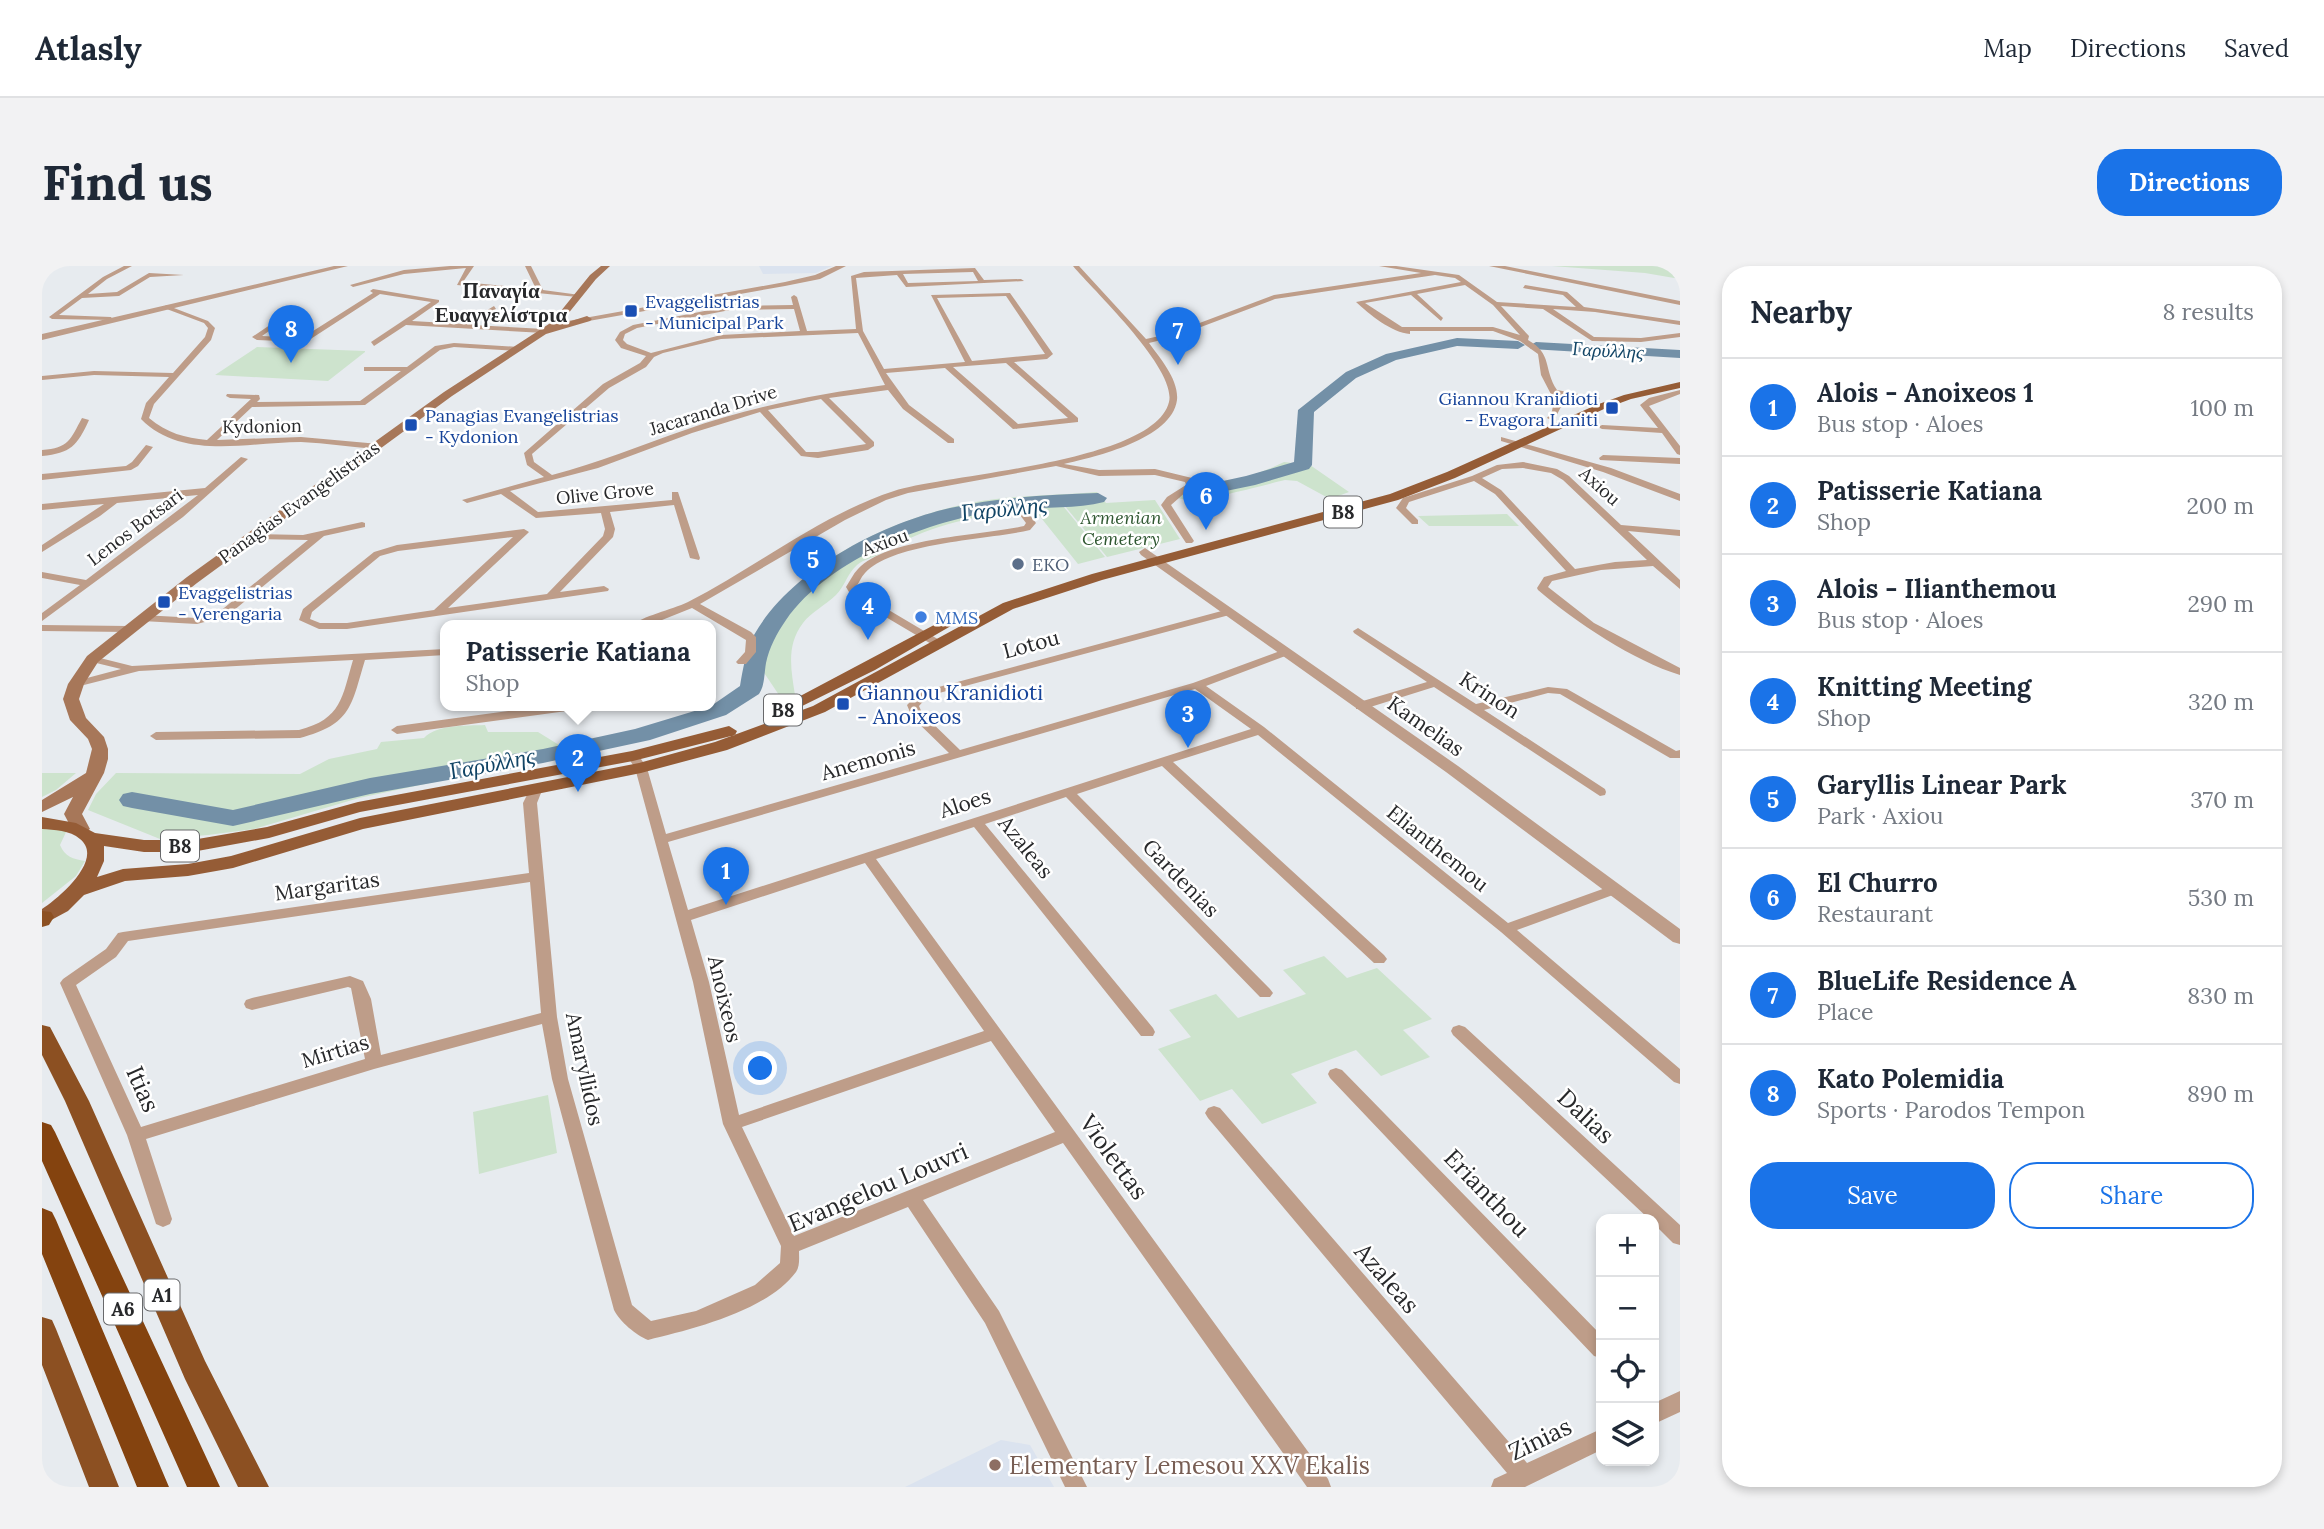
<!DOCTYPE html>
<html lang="en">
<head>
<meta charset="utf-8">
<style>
  body { margin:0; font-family:Lora,serif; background:#f2f2f3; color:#1f2937 }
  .controls { position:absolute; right:21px; bottom:21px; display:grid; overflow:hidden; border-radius:14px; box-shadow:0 4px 10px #0003 }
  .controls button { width:63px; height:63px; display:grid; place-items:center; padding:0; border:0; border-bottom:2px solid #e0e1e3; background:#fff; color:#1f2937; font:35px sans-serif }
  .you { position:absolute; left:719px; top:803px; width:24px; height:24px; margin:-18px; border:5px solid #fff; border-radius:50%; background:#1a73e8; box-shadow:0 0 0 10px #1a73e833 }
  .badge { display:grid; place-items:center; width:46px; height:46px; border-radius:50%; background:#1a73e8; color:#fff; font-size:23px; font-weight:700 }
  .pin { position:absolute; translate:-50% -58px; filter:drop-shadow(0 2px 4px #0008) }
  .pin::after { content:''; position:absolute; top:37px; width:24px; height:21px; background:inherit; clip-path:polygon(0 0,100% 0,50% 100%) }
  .popup { position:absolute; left:398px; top:354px; width:276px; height:91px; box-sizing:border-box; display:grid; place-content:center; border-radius:14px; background:#fff; filter:drop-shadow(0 2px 5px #0005); font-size:23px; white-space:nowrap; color:#747a83 }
  .popup b { font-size:26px; color:#1f2937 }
  .popup::after { content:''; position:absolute; left:50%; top:100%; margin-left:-14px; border:14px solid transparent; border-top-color:#fff }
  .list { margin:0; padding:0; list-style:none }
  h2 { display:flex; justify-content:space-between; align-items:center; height:91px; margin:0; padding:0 28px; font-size:30px }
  h2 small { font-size:23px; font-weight:400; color:#747a83 }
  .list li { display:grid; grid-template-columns:46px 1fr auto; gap:21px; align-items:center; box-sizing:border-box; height:98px; padding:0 28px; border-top:2px solid #e0e1e3 }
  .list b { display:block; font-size:26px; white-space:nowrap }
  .list p { margin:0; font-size:23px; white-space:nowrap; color:#747a83 }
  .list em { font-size:23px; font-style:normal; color:#747a83 }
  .actions { display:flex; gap:14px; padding:21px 28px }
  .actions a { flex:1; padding:16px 0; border:2px solid #1a73e8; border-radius:28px; text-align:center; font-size:24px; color:#1a73e8 }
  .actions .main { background:#1a73e8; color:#fff }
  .icon { flex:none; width:38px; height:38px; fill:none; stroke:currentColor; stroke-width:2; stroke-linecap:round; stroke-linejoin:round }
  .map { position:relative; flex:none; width:1638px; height:1221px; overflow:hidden; border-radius:28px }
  header { display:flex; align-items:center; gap:42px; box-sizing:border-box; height:98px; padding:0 35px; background:#fff; border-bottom:2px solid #e0e1e3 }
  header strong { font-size:33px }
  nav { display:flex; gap:38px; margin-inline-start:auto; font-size:24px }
  .intro { display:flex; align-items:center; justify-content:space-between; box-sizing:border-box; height:168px; padding:0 42px }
  h1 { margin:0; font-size:49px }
  .button { padding:18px 32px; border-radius:28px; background:#1a73e8; color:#fff; font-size:24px; font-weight:700 }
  main { display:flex; gap:42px; padding:0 42px }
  aside { flex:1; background:#fff; border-radius:28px; box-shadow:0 4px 10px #0003 }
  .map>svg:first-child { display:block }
  .built { fill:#dbe3ef }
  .green { fill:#cde3cd }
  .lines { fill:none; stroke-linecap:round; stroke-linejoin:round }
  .river { fill:#7390a7; fill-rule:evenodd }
  .minor { fill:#be9d89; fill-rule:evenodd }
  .tertiary { fill:#be9d89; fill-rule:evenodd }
  .secondary { fill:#a77759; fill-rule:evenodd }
  .primary { fill:#955c36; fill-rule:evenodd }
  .trunk { fill:#8c5022; fill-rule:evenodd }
  .motorway { fill:#84430f; fill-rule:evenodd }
  .transit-dot { fill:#1a4fb4; stroke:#fff; stroke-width:2.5 }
  .service-dot { fill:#5c6f8a; stroke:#fff; stroke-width:2.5 }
  .shop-dot { fill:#3f7fe0; stroke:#fff; stroke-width:2.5 }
  .education-dot { fill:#8d6e63; stroke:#fff; stroke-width:2.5 }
  .labels { text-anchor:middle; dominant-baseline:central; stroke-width:5; stroke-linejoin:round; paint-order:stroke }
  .far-transit-label { font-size:18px; fill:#164399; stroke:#fff; text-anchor:start }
  .far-street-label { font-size:18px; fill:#28292b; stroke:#fff }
  .far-park-label { font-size:18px; font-style:italic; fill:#2f5731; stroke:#fff }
  .far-service-label { font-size:18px; fill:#4e5e75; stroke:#fff; text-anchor:start }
  .far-shop-label { font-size:18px; fill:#366cbe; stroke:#fff; text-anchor:start }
  .far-water-label { font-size:19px; font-style:italic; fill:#114465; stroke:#fff }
  .shield { fill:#fff; stroke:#68696b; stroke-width:2 }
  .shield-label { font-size:19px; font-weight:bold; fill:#28292b }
  .far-quarter-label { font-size:21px; font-weight:bold; fill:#28292b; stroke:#fff }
  .street-label { font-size:21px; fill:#28292b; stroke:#fff }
  .transit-label { font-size:21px; fill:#164399; stroke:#fff; text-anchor:start }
  .water-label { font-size:23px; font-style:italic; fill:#114465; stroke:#fff }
  .near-street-label { font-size:24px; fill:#28292b; stroke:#fff }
  .near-education-label { font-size:24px; fill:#785e54; stroke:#fff; text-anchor:start }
</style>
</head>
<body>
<header>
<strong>Atlasly</strong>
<nav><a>Map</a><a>Directions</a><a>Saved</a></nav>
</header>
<div class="intro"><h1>Find us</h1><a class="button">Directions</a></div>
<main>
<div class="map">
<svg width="1638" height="1221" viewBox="0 0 1638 1221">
  <rect width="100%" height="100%" fill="#e7ebef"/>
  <path class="built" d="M717 0H790L774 7 721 8Z
    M959 1174 988 1179 1012 1221H863Z"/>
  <path class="green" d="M1510 0H1638V13L1603 7Z
    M215 81 323 85V86L286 115 173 109Z
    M1242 196 1268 199 1307 226 1288 233 1255 215 1243 214C1221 219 1154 239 1136 232 1152 221 1160 222 1178 218 1200 213 1222 206 1242 196Z
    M1055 226 1064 237 1113 234 1138 273 1065 291 1022 239 1016 240H1021L1063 291 1036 298 992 243C932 250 891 257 839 287 831 292 822 293 815 299 805 308 803 320 794 329 784 339 769 346 761 357 744 379 749 404 753 429L739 432 710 389C719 368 730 348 745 330 792 277 885 241 954 233 987 229 1022 229 1055 226Z
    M1465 248 1477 260H1387L1376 250Z
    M443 459 446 466H496L530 487 317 532 212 563 166 569 118 573 46 544 54 528 74 507 258 508 287 493 335 483 339 476 382 472C395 458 424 460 443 459Z
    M0 507H34L14 524 0 531Z
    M0 560 25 564 18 579C23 591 31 593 43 595L34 610 0 637Z
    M1282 690 1305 712 1335 702 1390 753 1361 764 1388 791 1339 810 1314 784 1249 808 1275 837 1220 858 1190 823 1158 835 1116 783 1149 771 1127 744 1174 728 1196 752 1264 728 1241 704Z
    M506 829 515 887 437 908 431 846Z"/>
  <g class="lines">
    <path class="river" d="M1415 72 1476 75 1483 79 1476 83 1415 80 1354 94 1314 112 1272 146 1270 199 1267 203 1213 219 1150 232 1141 227 1144 223 1204 210 1252 196 1256 144 1304 106 1344 88Z
      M1494 76 1638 84V92L1489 83 1487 80Z
      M1056 227 1065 232 1062 236C1031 244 994 240 962 244 890 253 787 292 744 354 735 367 727 382 724 397 722 408 723 419 717 428L684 449 608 474 501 497 328 528 191 560 90 542 81 540 77 534 81 528 90 526 191 544 328 512 501 483 593 463 669 440 698 420C701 402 704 385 712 369 748 305 838 258 908 242 957 231 1006 229 1056 227Z"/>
    <path class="minor" d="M82 0H90L65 13 46 28 75 26 107 7 142 9 108 11 77 30 40 32 17 49 69 51 71 54 10 53 7 51 61 11Z
      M408 0H432L421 16 494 23 483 0H489L501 24 538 29 535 31 415 19 424 2 362 8 311 21 308 19 362 4Z
      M1031 0H1037L1104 73 1131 67 1232 29 1379 7 1337 0H1354L1417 9 1455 36 1534 41 1521 29 1481 22 1483 19 1525 26 1542 41 1638 55V59L1553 46 1511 43 1552 71 1599 72 1638 67V71L1599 76 1550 75 1501 43 1459 40 1487 70 1486 74C1511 88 1501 103 1515 124L1558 132 1554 134 1519 129 1520 139 1512 154H1509L1505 152 1510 145 1512 134 1499 109 1496 88 1478 75 1451 65H1368V68C1350 67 1327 48 1314 36L1419 16 1413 12 1393 9 1233 33 1135 70 1107 77C1118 92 1137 114 1135 134 1130 173 1053 191 1022 198L1057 204 1113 203 1150 212 1153 218 1129 239 1152 275 1150 277H1144L1119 239 1125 231 1144 219 1143 216 1113 209 1057 210 1014 200 866 227 844 234 803 254 658 338 709 366 714 371V386L704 398H696L694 396 703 386 704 374 650 342 605 360H588C601 350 629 344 646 336 715 301 778 249 852 225 905 208 1112 197 1127 136 1135 103 1052 25 1031 0ZM1423 19 1451 39 1478 69 1451 61H1360L1323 37 1369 29 1399 55 1401 52 1375 28Z
      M933 2 942 14 979 13 982 15 864 21 855 9 814 12 821 65 842 103 923 96 889 29 968 27 1011 88 1005 93 972 96 1036 152V156L971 163 903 102 844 107 867 139 912 173V177H906L861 143 846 124 787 132 832 176V180L826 184 776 192 759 190 718 146 650 167 556 202 468 225 496 246 630 234V226H636L658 292 657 294 648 292 632 239 568 246 573 263 571 271 518 326 562 320 567 323 566 325 305 363H277L257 354 261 343 332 286 355 279 482 263 487 266 485 268 406 342 505 328 561 270 563 263 559 247 494 252 459 228 425 237 420 234 502 211 485 199 482 187 561 118 598 97 604 90 579 82 573 74 578 66 591 59 688 40 751 39 749 31 752 29 755 31 765 65 814 63 809 10 822 6ZM931 6 936 15 866 17 861 8ZM964 30 1003 88 930 95 895 32ZM752 43 758 65 679 69 609 87 585 78 581 74 583 68 595 62 688 44ZM816 67 843 119C775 128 708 141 643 164 599 179 556 197 510 209L492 196 490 188 567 122 604 101 612 91 621 87 679 73ZM964 97 1026 152 976 158 911 101ZM779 133 824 178 776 186H764L726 144ZM471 271 392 344 305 357H278L268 353 270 346 338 290 356 285Z
      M331 23 397 34V36L370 55 422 58 452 40 454 43 430 59 502 63 505 65 502 67 364 59 332 80 329 76 389 36 338 28 264 76 215 74 210 71 256 40 258 43 220 70 260 72 331 27 328 25Z
      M124 39 166 55 173 62 169 74 112 138 107 152C125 167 143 172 165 174L209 133 188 132 184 130 185 128 217 129 218 133 215 136 318 135 359 105H322V101H365L393 80 412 77 477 81 481 83 477 85 412 81 398 84 323 139 210 141 175 174 259 171 337 178V182L334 183C309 181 284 177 259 176 207 176 140 195 99 153L104 137 127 111 52 109 0 114V110L52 105 131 107 163 71 166 62 162 57 122 42Z
      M1638 124V128L1607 140 1638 180V189L1635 188 1620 167 1560 163 1556 161 1560 159 1616 162 1598 139 1607 132Z
      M40 152 47 154C35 180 29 187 0 190V184C27 182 28 174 40 152Z
      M104 179 111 181 96 200 89 204 0 214V208L84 200 90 196Z
      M1561 189 1638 192V198L1558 194 1557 192Z
      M199 191 206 193 141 251 0 355V347L38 319 0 312V306L44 314 156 229 75 237 58 250 0 286V279L62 238 0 244V238L163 222Z
      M1481 196 1515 203 1527 210 1579 259 1638 264V270L1586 265 1638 314V323L1611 300 1559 304 1510 315 1506 321 1552 357 1638 402V409C1592 395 1533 356 1496 324L1495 322 1502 311 1524 305 1453 228 1432 215 1367 236 1364 242 1376 254V258H1370L1354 242 1361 232 1430 210 1455 199ZM1481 202 1509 207 1521 214 1605 294 1573 296 1533 303 1459 224 1440 212 1460 203Z
      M983 246 986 247 994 257 988 264C946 274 851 276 823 307 819 311 817 317 814 321L818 327 899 375V379H891L810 331 804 321C808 315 811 308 816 303 847 271 938 270 982 260L984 257 978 249Z
      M320 256 323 257V261L282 270 185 350 155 358 100 355 95 352 100 349 155 352 177 346 266 274 210 273 207 272V268L261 269Z
      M1187 343 1192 346 1191 348 886 430 877 440 880 447 918 484 1151 417 1238 385H1246V389L1164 420 1222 461 1466 657 1569 620H1579L1581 623 1579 626 1475 664 1638 803V818L1632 816 1459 666 1216 469 1131 496 1342 689 1345 693 1342 697H1332L1120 500 1035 528 1228 723 1231 727 1228 731H1218L1024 531 943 558 1111 762 1113 766 1111 770H1099L932 561 834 593 1286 1213 1289 1221H1265L1021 877 881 934 957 1045 1045 1221H1023L943 1057 866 941 757 985C757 992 758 1000 754 1006 725 1045 651 1063 606 1074 594 1069 578 1056 572 1044L510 813 500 758 332 803 104 873 130 953 128 958 121 961 114 958 85 869 18 717 21 713 64 683 76 667 81 666 487 607 481 537 490 519 495 518 501 522 495 537 515 751 526 813 590 1039 609 1055 654 1045 713 1019 738 997 739 980 681 858 651 716 593 502 585 490 587 487H595L605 502 624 568 907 487 870 451 865 439 878 426ZM1153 423 1209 463 646 644 626 576ZM823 597 942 765 697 849 667 716 649 654ZM488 616 499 747 339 789 329 733 321 715 308 710 210 732 204 734 202 738 204 742 210 744 306 721 309 722 323 793 99 861 34 719 74 691 86 675ZM949 775 1013 866 752 970 700 861Z
      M0 359 86 360 91 363 86 366 0 365Z
      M1316 362 1434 438 1506 421 1525 423 1634 485 1638 484V492H1628L1518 428 1506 427 1442 444 1563 523 1564 526 1563 529 1558 530 1392 421 1322 443H1314V437L1385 416 1312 367 1311 365Z
      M403 383V389L323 394C309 440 310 458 258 472L114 474 108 470 114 466 257 464C300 453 300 431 311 394L97 405 34 421 28 418 30 416 79 403 46 395 44 393 50 390 90 400Z
      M504 440H538L532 444 355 468 349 464 355 460Z
      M1417 759 1423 761 1638 959V979L1631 977 1612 958V953H1607L1411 769 1409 765 1411 761Z
      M1294 802 1300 804 1559 1069V1092L1552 1090 1288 812 1286 808 1288 804Z
      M1172 840 1178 842 1485 1197 1559 1163V1184L1483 1221H1449L1452 1213 1465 1207 1166 852 1163 847 1166 842Z
      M1638 1125V1146L1612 1158V1137Z"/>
    <path class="tertiary" d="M292 0H306L0 74V68Z
      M794 0H804L778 13 743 20 513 61 509 58 743 16 773 9Z
      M1447 0H1463L1638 35V39Z
      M1459 171 1569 202 1638 228V235L1561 206 1459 175Z
      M1103 282 1416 500 1638 663V678L1631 676 1404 506 1099 289 1097 286Z"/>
    <path class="secondary" d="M559 0H568L554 13 517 59 545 50 550 53 548 55 504 68 410 130 155 317 56 396 42 418 37 433 44 452 62 471 66 483V493L62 507 40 548 48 563 39 569 32 567 22 548 31 531 0 546V534L44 507 50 483 46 473 28 454 21 433 26 418 45 390 145 311 402 126 510 56 548 9Z"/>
    <path class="primary" d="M1638 116V122L1589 133 1562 143 1413 212 1356 234 1060 314 971 343 783 446 685 484 599 507 321 563 191 602 146 610 83 615 42 629 26 645 0 659V643C16 633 63 593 38 573 28 564 12 564 0 563V551L34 557 53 567 102 574H150L225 561 316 536 590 485 687 460 695 465 693 469 591 495 318 546 227 572 150 586H102L62 580V595L55 611 81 603 146 598 189 590 318 552 597 497 673 476 771 440 961 337 1050 308 1348 228 1405 206 1554 139 1582 129Z
      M909 350 916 354 914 357 833 404 744 448 738 450 730 445Z"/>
    <path class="trunk" d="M0 645 9 646 12 651 7 659 0 661Z
      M0 759 8 761 47 835 163 1095 227 1221H196L143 1113 23 835 0 789Z
      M0 1051 10 1054 14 1063 77 1221H47L0 1099Z"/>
    <path class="motorway" d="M0 856 9 859 13 866 178 1221H145L0 895Z
      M0 942 10 946 14 954 127 1221H95L0 988Z"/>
  </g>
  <g class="transit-dot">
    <rect x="582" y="38" width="14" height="14" rx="3.5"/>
    <rect x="1563" y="135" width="14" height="14" rx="3.5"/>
    <rect x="362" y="152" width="14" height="14" rx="3.5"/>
    <rect x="115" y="329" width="14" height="14" rx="3.5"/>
    <rect x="794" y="431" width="14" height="14" rx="3.5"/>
  </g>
  <circle class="service-dot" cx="976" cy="298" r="7"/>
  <circle class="shop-dot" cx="879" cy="351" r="7"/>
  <circle class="education-dot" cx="953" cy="1199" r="7"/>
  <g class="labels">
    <g class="far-transit-label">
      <text x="603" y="35">Evaggelistrias<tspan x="603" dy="21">- Municipal Park</tspan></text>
      <text x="1556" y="132" text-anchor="end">Giannou Kranidioti<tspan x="1556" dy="21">- Evagora Laniti</tspan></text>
      <text x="383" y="149">Panagias Evangelistrias<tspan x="383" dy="21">- Kydonion</tspan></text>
      <text x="136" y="326">Evaggelistrias<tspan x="136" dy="21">- Verengaria</tspan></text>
    </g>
    <g class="far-street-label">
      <text transform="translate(671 144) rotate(-17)">Jacaranda Drive</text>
      <text transform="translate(220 160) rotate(-1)">Kydonion</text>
      <text transform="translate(1558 220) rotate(42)">Axiou</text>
      <text transform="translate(563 227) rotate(-6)">Olive Grove</text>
      <text transform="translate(257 236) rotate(-36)">Panagias Evangelistrias</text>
      <text transform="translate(93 261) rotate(-37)">Lenos Botsari</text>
      <text transform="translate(843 276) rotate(-20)">Axiou</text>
    </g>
    <g class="far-park-label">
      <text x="1079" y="251">Armenian<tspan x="1079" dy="21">Cemetery</tspan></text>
    </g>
    <g class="far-service-label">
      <text x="990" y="298">EKO</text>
    </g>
    <g class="far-shop-label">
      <text x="893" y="351">MMS</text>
    </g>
    <g class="far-water-label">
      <text transform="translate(1566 84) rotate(3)">Γαρύλλης</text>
    </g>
    <g class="shield">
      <rect x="1282" y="230.5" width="38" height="31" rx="5"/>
      <rect x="722" y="428.5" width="38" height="31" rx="5"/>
      <rect x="119" y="564.5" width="38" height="31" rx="5"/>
      <rect x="102.5" y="1013.5" width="35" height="31" rx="5"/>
      <rect x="62" y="1027.5" width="38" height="31" rx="5"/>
    </g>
    <g class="shield-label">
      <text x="1301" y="246">B8</text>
      <text x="741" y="444">B8</text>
      <text x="138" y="580">B8</text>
      <text x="120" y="1029">A1</text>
      <text x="81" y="1043">A6</text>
    </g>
    <g class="far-quarter-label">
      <text x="459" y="24">Παναγία<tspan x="459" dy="24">Ευαγγελίστρια</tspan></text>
    </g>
    <g class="street-label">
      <text transform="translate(989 378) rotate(-15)">Lotou</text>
      <text transform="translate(1448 429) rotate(33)">Krinon</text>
      <text transform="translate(1384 460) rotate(35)">Kamelias</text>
      <text transform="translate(826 494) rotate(-16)">Anemonis</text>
      <text transform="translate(923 537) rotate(-18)">Aloes</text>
      <text transform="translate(984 581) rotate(51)">Azaleas</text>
      <text transform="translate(1396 582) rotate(39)">Elianthemou</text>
      <text transform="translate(1139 612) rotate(46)">Gardenias</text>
      <text transform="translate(285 620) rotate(-8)">Margaritas</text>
      <text transform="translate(683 733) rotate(77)">Anoixeos</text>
      <text transform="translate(293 785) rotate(-17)">Mirtias</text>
      <text transform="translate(543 803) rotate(78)">Amaryllidos</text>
    </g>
    <g class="transit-label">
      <text x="815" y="426">Giannou Kranidioti<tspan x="815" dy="24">- Anoixeos</tspan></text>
    </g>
    <g class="water-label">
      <text transform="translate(962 242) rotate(-6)">Γαρύλλης</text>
      <text transform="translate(450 497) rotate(-11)">Γαρύλλης</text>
    </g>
    <g class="near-street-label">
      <text transform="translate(101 823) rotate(66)">Itias</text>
      <text transform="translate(1544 850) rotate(43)">Dalias</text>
      <text transform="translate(1072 891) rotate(54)">Violettas</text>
      <text transform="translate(836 921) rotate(-23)">Evangelou Louvri</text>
      <text transform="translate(1445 927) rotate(46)">Erianthou</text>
      <text transform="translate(1345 1012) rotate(49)">Azaleas</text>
      <text transform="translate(1498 1173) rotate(-26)">Zinias</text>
    </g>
    <g class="near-education-label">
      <text x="967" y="1199">Elementary Lemesou XXV Ekalis</text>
    </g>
  </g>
</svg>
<div class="controls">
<button>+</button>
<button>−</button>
<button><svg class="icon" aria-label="locate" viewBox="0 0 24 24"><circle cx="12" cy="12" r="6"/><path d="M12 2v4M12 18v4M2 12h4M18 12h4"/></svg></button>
<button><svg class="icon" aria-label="layers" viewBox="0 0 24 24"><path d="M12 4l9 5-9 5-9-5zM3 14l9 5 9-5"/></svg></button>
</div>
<div class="you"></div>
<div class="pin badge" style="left:684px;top:639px">1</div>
<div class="pin badge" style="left:536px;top:526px">2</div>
<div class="popup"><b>Patisserie Katiana</b>Shop</div>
<div class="pin badge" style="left:1146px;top:482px">3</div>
<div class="pin badge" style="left:826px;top:374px">4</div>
<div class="pin badge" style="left:771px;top:328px">5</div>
<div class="pin badge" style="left:1164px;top:264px">6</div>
<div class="pin badge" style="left:1136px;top:99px">7</div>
<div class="pin badge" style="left:249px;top:97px">8</div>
</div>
<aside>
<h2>Nearby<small>8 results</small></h2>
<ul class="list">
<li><span class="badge">1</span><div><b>Alois - Anoixeos 1</b><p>Bus stop · Aloes</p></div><em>100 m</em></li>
<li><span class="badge">2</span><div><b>Patisserie Katiana</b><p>Shop</p></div><em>200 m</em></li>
<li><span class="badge">3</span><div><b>Alois - Ilianthemou</b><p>Bus stop · Aloes</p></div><em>290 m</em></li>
<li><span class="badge">4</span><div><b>Knitting Meeting</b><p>Shop</p></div><em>320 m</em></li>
<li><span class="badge">5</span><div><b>Garyllis Linear Park</b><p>Park · Axiou</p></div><em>370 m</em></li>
<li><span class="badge">6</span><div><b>El Churro</b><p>Restaurant</p></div><em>530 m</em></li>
<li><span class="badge">7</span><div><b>BlueLife Residence A</b><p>Place</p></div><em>830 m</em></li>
<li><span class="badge">8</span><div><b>Kato Polemidia</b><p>Sports · Parodos Tempon</p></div><em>890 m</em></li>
</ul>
<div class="actions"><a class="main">Save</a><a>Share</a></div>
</aside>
</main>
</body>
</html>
